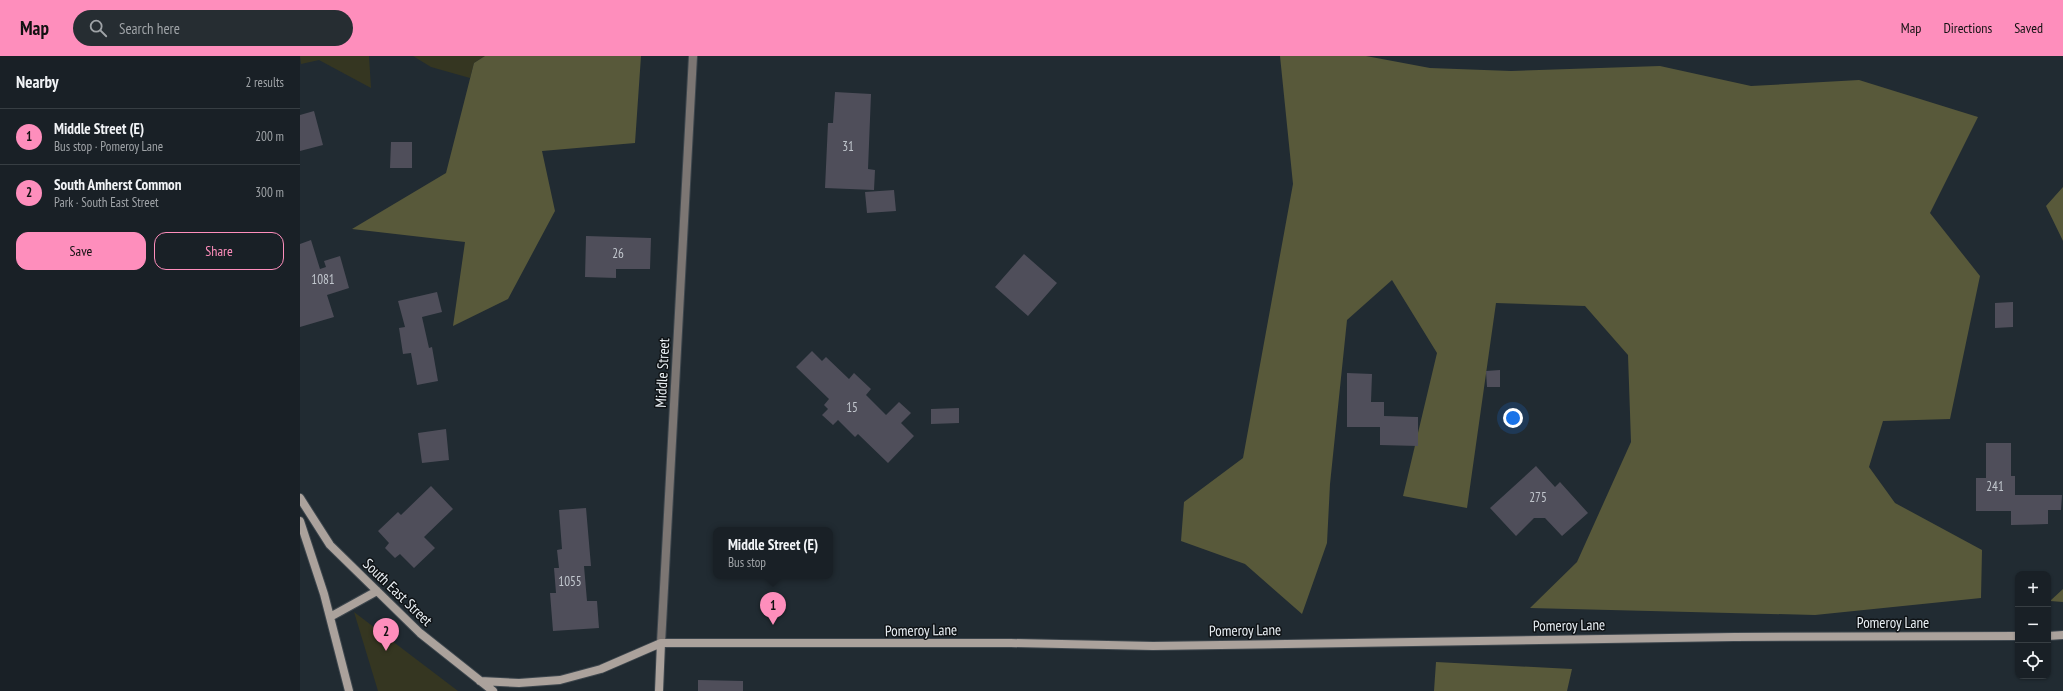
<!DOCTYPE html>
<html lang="en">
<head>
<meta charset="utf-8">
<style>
  body { margin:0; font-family:"PT Sans Narrow",sans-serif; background:#262d32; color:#f1f3f6 }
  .controls { position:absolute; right:12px; bottom:12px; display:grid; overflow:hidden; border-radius:8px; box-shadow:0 1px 3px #0004 }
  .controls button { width:36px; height:36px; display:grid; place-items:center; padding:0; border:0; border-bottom:1px solid #373e43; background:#192026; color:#f1f3f6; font:20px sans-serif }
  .you { position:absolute; left:1213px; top:362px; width:14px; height:14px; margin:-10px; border:3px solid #fff; border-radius:50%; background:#1a73e8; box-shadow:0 0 0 6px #1a73e833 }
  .badge { display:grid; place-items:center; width:26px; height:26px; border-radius:50%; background:#fe8ebc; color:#111; font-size:13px; font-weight:700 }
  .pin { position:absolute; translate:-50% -33px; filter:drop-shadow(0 1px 2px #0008) }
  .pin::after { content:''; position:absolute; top:21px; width:14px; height:12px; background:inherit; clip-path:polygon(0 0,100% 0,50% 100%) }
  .popup { position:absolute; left:413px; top:471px; width:120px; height:52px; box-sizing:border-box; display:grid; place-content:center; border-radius:8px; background:#192026; filter:drop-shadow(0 1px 3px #0005); font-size:13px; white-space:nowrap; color:#9fa3a7 }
  .popup b { font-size:15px; color:#f1f3f6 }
  .popup::after { content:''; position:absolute; left:50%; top:100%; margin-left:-8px; border:8px solid transparent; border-top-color:#192026 }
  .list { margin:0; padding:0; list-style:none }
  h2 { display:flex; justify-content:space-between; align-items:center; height:52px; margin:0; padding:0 16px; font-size:17px }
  h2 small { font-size:13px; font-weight:400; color:#9fa3a7 }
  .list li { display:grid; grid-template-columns:26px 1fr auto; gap:12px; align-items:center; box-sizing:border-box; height:56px; padding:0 16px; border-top:1px solid #373e43 }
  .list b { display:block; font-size:15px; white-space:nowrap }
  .list p { margin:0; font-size:13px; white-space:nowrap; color:#9fa3a7 }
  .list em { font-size:13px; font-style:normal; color:#9fa3a7 }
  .actions { display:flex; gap:8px; padding:12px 16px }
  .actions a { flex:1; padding:9px 0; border:1px solid #fe8ebc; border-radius:12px; text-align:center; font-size:14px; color:#fe8ebc }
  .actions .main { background:#fe8ebc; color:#111 }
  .icon { flex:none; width:22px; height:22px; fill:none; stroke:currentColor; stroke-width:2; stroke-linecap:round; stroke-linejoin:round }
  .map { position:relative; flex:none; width:1763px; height:635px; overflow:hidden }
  header { display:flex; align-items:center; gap:24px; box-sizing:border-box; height:56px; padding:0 20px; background:#fe8ebc; color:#111 }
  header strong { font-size:19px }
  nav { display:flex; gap:22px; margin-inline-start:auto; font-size:14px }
  .search { width:280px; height:36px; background:#262d32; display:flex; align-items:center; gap:10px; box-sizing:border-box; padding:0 14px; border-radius:22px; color:#9fa3a7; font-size:15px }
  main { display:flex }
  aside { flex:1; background:#192026 }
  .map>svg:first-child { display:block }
  .green { fill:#353621 }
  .forest { fill:#58593a }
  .building { fill:#4f4e5a }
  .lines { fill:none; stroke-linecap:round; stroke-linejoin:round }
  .street-casing { stroke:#3d464d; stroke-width:10 }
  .secondary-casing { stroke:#3d464d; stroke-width:10 }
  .street { stroke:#7c7673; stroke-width:8 }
  .secondary { stroke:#aba29c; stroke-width:8 }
  .labels { text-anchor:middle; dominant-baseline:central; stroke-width:3; stroke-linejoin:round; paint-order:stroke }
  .number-label { font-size:13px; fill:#c2c7ce }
  .street-label { font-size:15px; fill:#e9eff4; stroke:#0f1316 }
</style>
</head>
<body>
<header>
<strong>Map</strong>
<div class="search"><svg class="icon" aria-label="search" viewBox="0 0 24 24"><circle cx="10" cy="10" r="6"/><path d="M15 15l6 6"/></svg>Search here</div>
<nav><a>Map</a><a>Directions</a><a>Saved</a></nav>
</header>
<main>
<aside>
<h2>Nearby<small>2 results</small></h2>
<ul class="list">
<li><span class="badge">1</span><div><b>Middle Street (E)</b><p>Bus stop · Pomeroy Lane</p></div><em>200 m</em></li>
<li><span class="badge">2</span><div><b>South Amherst Common</b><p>Park · South East Street</p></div><em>300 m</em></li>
</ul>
<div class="actions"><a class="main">Save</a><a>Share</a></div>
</aside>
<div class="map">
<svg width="1763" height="635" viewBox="0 0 1763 635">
  <rect width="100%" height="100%" fill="#212b32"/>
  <path class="green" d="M0 0H69L71 32 19 4 1 8Z
    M113 0H185L174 7 170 22 131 11Z
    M54 556 158 635H78Z"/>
  <path class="forest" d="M185 0H341L335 87 242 95 255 155 208 243 153 270 165 186 52 173 146 117 174 7Z
    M980 0H1066L1130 12 1211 15 1360 10 1451 30 1559 24 1678 61 1630 157 1680 220 1650 363 1583 365 1569 411 1595 447 1682 494 1681 542 1515 559 1230 552 1277 506 1331 386 1328 299 1285 250 1196 247 1167 452 1103 440 1137 297 1092 224 1047 264 1030 428 1027 487 1002 558 945 508 881 485 884 446 943 402 993 128Z
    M1763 131V185L1746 150Z
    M1763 533V546L1750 545Z
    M1136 606 1272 613 1267 635H1134Z"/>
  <path class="building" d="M535 36 571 38 568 113 575 114 574 134 525 132 528 67H533Z
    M14 55 23 89 0 95V59Z
    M91 86H112V112H90Z
    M594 134 596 155 567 157 565 136Z
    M286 180 351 182 350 213H316V222L285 221Z
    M11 184 20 213 26 211 24 205 40 200 49 232 27 239 34 261 0 271V188Z
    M724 198 757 227 728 260 695 231Z
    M137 236 142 256 122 261 129 292 132 291 138 325 117 329 111 297 103 298 99 272 105 271 98 245Z
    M1713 246V271L1695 272V247Z
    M512 295 522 305 526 301 549 323 554 317 571 333 566 339 586 359 599 346 611 357 601 367 614 380 588 407 558 378 555 381 538 364 533 369 522 359 528 353 524 349 529 343 496 311Z
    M1200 314V331H1187L1186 315Z
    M1047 317 1072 318 1071 346H1084V360L1118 361V390L1080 389V371H1047Z
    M659 352V367L631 368V353Z
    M146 373 149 404 122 407 118 377Z
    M1686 387H1711V420H1715V439H1762L1761 454H1748V468L1711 469V455H1676V422H1686Z
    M1236 410 1255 431 1260 426 1288 457 1262 480 1245 462H1234L1216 480 1190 452Z
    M131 430 153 453 124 481 135 492 114 512 100 498 95 502 85 492 89 487 78 475 98 456 101 459Z
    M286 452 291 510H284L287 545H297L299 572 253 575 250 537H256L254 512H259L257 494 262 493 259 454Z
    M398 624 443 625V635H398Z"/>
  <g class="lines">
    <g class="street-casing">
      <path id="street" d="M361 587 393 0"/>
    </g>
    <g class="secondary-casing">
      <path id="secondary" d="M0 442 30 489 120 577 193 635
        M0 465 24 538 49 635
        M30 561 77 535
        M1748 580 1763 579
        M180 625 219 627 260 624 301 613 361 587H711L853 590 1434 581 1718 580
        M359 635 361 587"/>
    </g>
    <use href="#street" class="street"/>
    <use href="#secondary" class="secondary"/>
  </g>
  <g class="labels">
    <g class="number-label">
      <text x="548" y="90">31</text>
      <text x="318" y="197">26</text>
      <text x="23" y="223">1081</text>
      <text x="552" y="351">15</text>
      <text x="1695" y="430">241</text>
      <text x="1238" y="441">275</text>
      <text x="270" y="525">1055</text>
    </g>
    <g class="street-label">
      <text transform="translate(362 317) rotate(-87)">Middle Street</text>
      <text transform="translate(98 536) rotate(44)">South East Street</text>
      <text x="1593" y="566">Pomeroy Lane</text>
      <text transform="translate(1269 569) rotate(-1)">Pomeroy Lane</text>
      <text transform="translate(621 574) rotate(-1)">Pomeroy Lane</text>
      <text transform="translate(945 574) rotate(-1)">Pomeroy Lane</text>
    </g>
  </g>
</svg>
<div class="controls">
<button>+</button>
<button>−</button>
<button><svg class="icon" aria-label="locate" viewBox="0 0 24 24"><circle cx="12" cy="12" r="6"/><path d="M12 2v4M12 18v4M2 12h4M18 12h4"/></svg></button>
</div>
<div class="you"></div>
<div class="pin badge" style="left:473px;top:569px">1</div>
<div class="popup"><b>Middle Street (E)</b>Bus stop</div>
<div class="pin badge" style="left:86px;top:595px">2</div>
</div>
</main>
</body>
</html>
